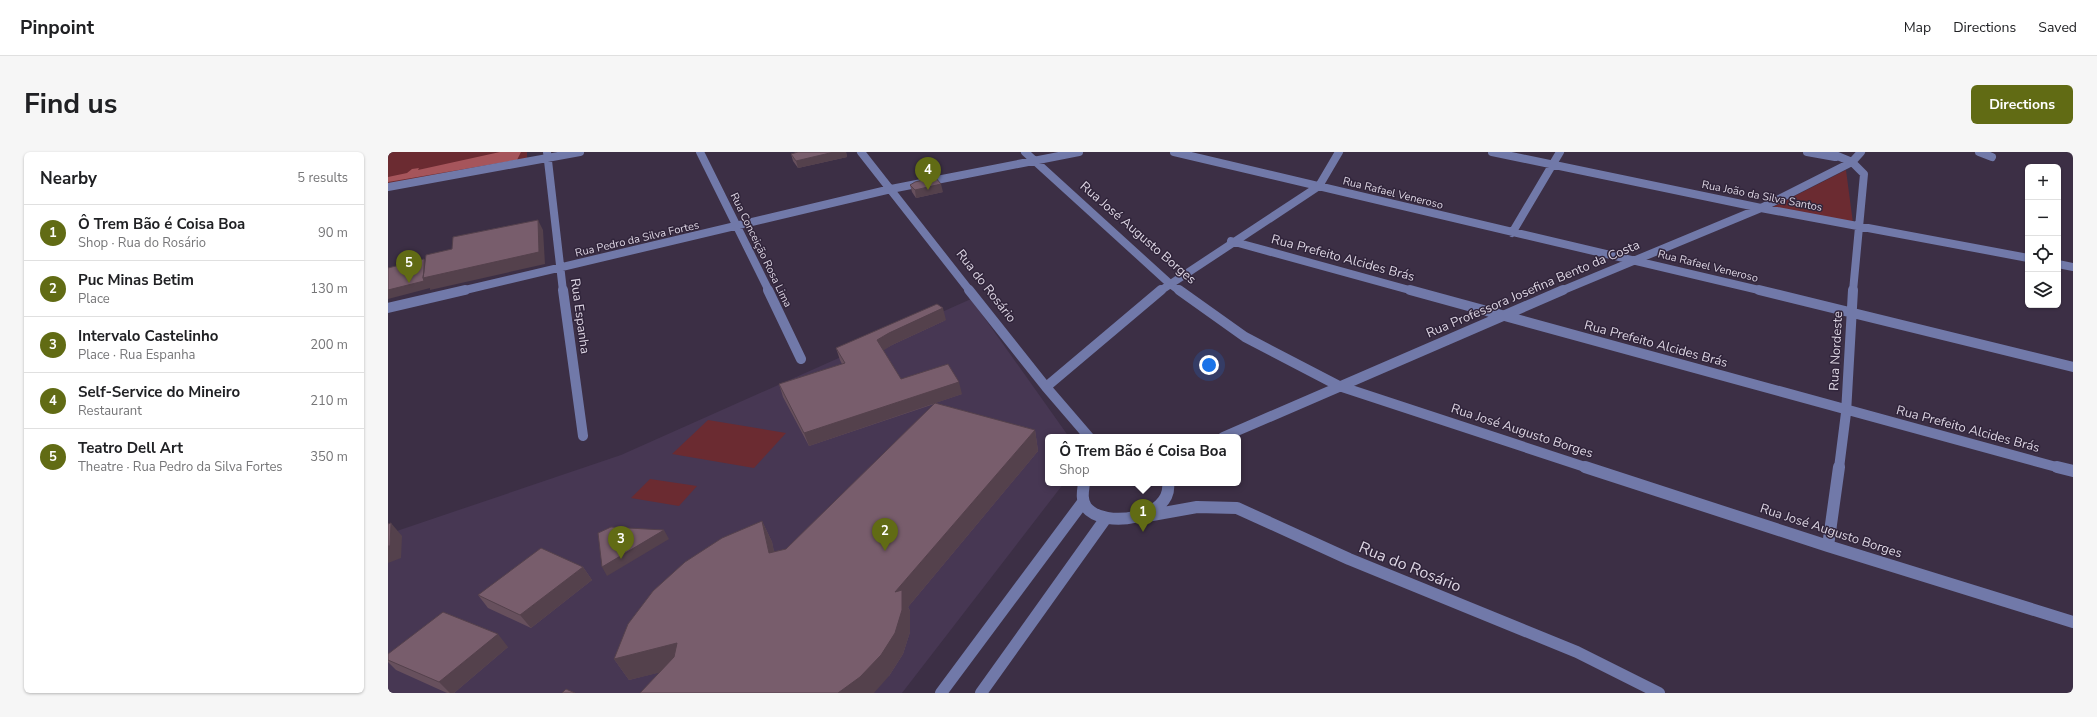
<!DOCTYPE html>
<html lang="en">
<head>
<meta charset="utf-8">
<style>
  body { margin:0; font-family:"Nunito Sans",sans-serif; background:#f6f6f6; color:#202124 }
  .controls { position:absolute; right:12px; top:12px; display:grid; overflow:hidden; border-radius:6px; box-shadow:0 1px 3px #0004 }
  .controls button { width:36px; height:36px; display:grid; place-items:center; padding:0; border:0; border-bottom:1px solid #e0e0e0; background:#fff; color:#202124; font:20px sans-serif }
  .you { position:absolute; left:821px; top:213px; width:14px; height:14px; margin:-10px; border:3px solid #fff; border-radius:50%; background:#1a73e8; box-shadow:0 0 0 6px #1a73e833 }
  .badge { display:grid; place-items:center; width:26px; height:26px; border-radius:50%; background:#616b14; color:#fff; font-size:13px; font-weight:700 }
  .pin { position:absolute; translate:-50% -33px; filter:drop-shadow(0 1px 2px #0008) }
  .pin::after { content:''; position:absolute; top:21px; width:14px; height:12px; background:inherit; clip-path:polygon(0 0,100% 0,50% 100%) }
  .popup { position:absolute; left:657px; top:282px; width:196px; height:52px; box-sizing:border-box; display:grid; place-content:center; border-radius:6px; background:#fff; filter:drop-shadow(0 1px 3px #0005); font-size:13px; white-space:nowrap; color:#757577 }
  .popup b { font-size:15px; color:#202124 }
  .popup::after { content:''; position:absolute; left:50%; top:100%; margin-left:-8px; border:8px solid transparent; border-top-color:#fff }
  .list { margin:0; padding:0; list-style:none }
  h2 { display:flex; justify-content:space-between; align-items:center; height:52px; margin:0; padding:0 16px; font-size:17px }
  h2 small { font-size:13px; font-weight:400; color:#757577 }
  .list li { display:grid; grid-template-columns:26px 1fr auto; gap:12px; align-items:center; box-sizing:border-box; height:56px; padding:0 16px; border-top:1px solid #e0e0e0 }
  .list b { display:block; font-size:15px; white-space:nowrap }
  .list p { margin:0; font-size:13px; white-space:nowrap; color:#757577 }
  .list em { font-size:13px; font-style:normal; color:#757577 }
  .icon { flex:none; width:22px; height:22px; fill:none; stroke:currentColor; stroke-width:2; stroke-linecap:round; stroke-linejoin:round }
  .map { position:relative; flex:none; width:1685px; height:541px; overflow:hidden; border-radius:6px }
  header { display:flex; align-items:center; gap:24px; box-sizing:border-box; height:56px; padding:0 20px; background:#fff; border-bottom:1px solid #e0e0e0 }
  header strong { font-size:19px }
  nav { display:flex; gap:22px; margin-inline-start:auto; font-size:14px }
  .intro { display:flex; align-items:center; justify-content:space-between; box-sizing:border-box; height:96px; padding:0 24px }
  h1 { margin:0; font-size:28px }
  .button { padding:10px 18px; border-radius:6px; background:#616b14; color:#fff; font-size:14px; font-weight:700 }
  main { display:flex; gap:24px; padding:0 24px }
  aside { flex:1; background:#fff; border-radius:6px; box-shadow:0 1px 3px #0004 }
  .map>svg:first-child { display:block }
  .built { fill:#473753 }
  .green { fill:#6b2b31 }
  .forest { fill:#a6555b }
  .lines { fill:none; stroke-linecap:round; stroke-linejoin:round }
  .minor-far2 { stroke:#7179a9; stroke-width:8 }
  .minor-far1 { stroke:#7179a9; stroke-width:10 }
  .minor { stroke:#7179a9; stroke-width:12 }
  .wall { fill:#67505d }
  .shaded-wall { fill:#54414c }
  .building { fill:#785d6c; stroke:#54414c }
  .labels { text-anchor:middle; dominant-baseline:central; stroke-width:3; stroke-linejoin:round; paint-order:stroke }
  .far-street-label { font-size:11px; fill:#ddd5e3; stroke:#31253b }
  .street-label { font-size:13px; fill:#ddd5e3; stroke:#31253b }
  .near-street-label { font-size:16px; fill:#ddd5e3; stroke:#31253b }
</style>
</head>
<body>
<header>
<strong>Pinpoint</strong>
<nav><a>Map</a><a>Directions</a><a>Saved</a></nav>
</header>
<div class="intro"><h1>Find us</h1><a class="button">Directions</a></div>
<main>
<aside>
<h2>Nearby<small>5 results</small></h2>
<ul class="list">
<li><span class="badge">1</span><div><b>Ô Trem Bão é Coisa Boa</b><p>Shop · Rua do Rosário</p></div><em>90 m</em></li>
<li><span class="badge">2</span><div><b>Puc Minas Betim</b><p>Place</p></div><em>130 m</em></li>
<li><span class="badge">3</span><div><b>Intervalo Castelinho</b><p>Place · Rua Espanha</p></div><em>200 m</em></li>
<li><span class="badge">4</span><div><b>Self-Service do Mineiro</b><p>Restaurant</p></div><em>210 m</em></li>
<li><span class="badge">5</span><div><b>Teatro Dell Art</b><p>Theatre · Rua Pedro da Silva Fortes</p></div><em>350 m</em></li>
</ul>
</aside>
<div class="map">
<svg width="1685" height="541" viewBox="0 0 1685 541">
  <rect width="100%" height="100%" fill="#3c2f45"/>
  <path class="built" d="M583 147 681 285H660V331H676L514 541H0V382L233 303Z"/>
  <path class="green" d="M0 0H139V7L0 32Z
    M1458 18 1465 71 1385 55Z
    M320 268 398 281 366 316 284 302Z
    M262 327 309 334 291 354 243 346Z"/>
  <path class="forest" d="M112 0H133L129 8 0 30V25L19 21 24 17 31 16 30 18Z"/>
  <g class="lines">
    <path class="minor-far2" d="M159 0 175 139
      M312 0 381 139
      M473 0 582 139
      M637 0 781 131 792 139
      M786 0 1375 139
      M1104 0 1373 56 1640 106
      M1419 0 1447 5
      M1440 0 1464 10 1476 22 1465 139
      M1591 0 1604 5
      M0 35 192 0
      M1124 81 1172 0
      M843 89 1025 139
      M1670 112 1685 115
      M73 139 503 37 691 0
      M772 139 931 34 951 0
      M1173 139 1373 56 1464 10 1473 0"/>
    <path class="minor-far1" d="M175 138 195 284
      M380 138 413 207
      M581 138 658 235 701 285
      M791 138 857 185 951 234 1200 316
      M1022 138 1672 316
      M1371 138 1685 215
      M0 156 77 138
      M658 235 773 138
      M835 285 1175 138
      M1451 316 1458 261 1465 138"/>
    <path class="minor" d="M1197 315 1440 394 1685 470
      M1669 315 1685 319
      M696 331C695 339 693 347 698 355 716 378 785 366 780 331
      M753 365 809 355 849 356 961 407 1189 500 1271 541
      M1440 394 1451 315
      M553 541 695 350
      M593 541 718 366"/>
  </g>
  <path class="wall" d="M410 0H458L459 5 410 16 405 9 403 2Z
    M522 33 555 40 528 46 524 40Z
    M558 168 504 193 495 198 513 227 574 242 547 251 647 278 650 299 520 455 522 459V480L515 502 501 524 272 520 241 528 226 507 374 369 384 390 386 400 398 397 546 252 421 294 395 245 391 232 454 212 452 208 448 196Z
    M195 415 204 428 143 476 100 456 90 443Z
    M120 495 66 541H59L8 518 0 510V502Z"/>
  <path class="shaded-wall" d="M446 0H458L459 5 410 16 408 9Z
    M553 32 555 40 528 46 527 38Z
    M150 68 155 78 157 112 42 138V136L0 147V138L35 126 36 107 41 115Z
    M555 156 558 168 504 193 493 200 489 188 501 181Z
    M571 230 574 242 421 294 416 281Z
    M647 278 650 299 520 455 522 459V480L515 502 501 524 486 541H450L507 440Z
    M374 369 384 390 391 423 381 401Z
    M3 371 14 384 13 406 0 411V394Z
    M276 378 281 387 219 424 214 415Z
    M195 415 204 428 143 476 132 463Z
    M110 482 120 495 66 541H62L51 530Z
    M289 491 303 513 241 528 226 507Z"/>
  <path class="building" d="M410 0H446L408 9 403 2Z
    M547 25 553 32 527 38 522 33 527 30Z
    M150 68 151 100 35 126 38 103 64 97 65 85Z
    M36 107V119L35 126 36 129 0 138V116Z
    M549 152 555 156 501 181 489 188 513 227 560 212 571 230 416 281 391 232 457 211 448 196Z
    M547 251 647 278 507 440 514 438V458L507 481 493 503 472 525 450 541H252L286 505 289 491 226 507 240 472 265 439 297 410 334 386 374 369 381 401 398 397Z
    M3 371 2 394H0V372Z
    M223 375 276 378 214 415 210 381Z
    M153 396 195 415 132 463 90 443Z
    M55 460 110 482 51 530 0 508V502Z
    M178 537 187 541H174Z"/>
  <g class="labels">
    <g class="far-street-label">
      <text transform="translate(1005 41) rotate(14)">Rua Rafael Veneroso</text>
      <text transform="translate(1374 44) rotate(11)">Rua João da Silva Santos</text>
      <text transform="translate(249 87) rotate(-13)">Rua Pedro da Silva Fortes</text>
      <text transform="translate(373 98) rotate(64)">Rua Conceição Rosa Lima</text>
      <text transform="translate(1320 114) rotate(14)">Rua Rafael Veneroso</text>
    </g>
    <g class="street-label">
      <text transform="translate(750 81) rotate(41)">Rua José Augusto Borges</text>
      <text transform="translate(955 106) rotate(15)">Rua Prefeito Alcides Brás</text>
      <text transform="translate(598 134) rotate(52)">Rua do Rosário</text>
      <text transform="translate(1145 137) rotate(-23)">Rua Professora Josefina Bento da Costa</text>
      <text transform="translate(192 164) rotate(82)">Rua Espanha</text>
      <text transform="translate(1268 192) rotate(15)">Rua Prefeito Alcides Brás</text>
      <text transform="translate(1448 199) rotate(-87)">Rua Nordeste</text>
      <text transform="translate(1580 277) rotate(15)">Rua Prefeito Alcides Brás</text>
      <text transform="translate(1134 279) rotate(18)">Rua José Augusto Borges</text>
      <text transform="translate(1443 379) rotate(18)">Rua José Augusto Borges</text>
    </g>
    <g class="near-street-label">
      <text transform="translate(1022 415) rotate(22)">Rua do Rosário</text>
    </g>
  </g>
</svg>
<div class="controls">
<button>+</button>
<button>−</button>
<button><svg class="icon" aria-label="locate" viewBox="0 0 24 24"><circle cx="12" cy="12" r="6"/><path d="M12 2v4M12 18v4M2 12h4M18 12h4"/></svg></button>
<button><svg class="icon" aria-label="layers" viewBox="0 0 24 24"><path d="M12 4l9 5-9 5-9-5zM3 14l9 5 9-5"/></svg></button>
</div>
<div class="you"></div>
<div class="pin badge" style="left:755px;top:380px">1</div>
<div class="popup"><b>Ô Trem Bão é Coisa Boa</b>Shop</div>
<div class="pin badge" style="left:497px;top:399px">2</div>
<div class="pin badge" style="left:233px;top:407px">3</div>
<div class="pin badge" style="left:540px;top:38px">4</div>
<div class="pin badge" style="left:21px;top:131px">5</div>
</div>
</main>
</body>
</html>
